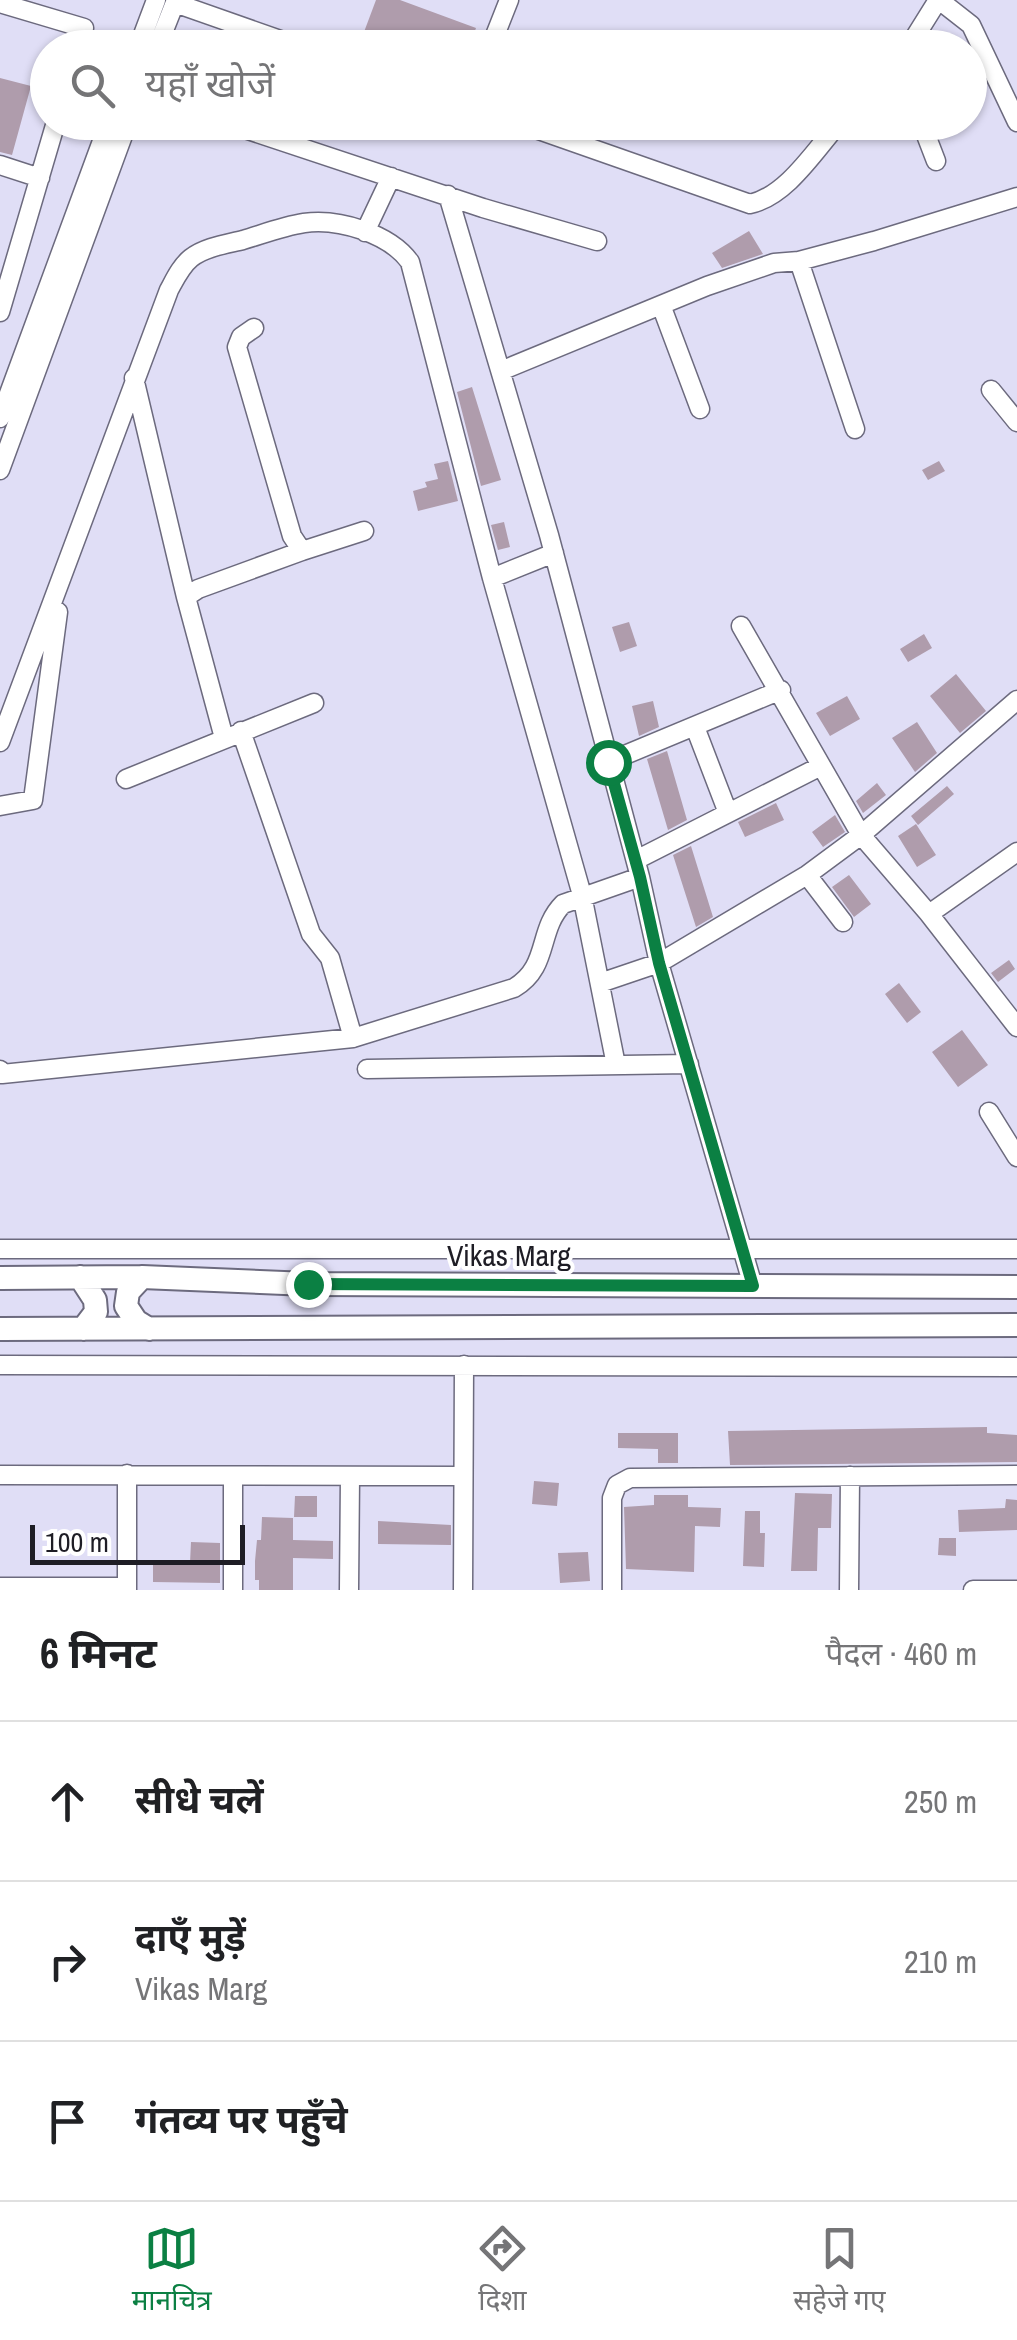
<!DOCTYPE html>
<html lang="hi">
<head>
<meta charset="utf-8">
<style>
  body { margin:0; font-family:"Archivo Narrow","Noto Sans Devanagari",sans-serif; background:#f2f2f2; color:#202124 }
  .scale { position:absolute; left:30px; bottom:25px; width:215px; box-sizing:border-box; padding-left:10px; border:5px solid #1e1d25; border-top:0; font-size:28px; line-height:35px; white-space:nowrap; color:#1e1d25; -webkit-text-stroke:8px #fff; paint-order:stroke }
  .stop { position:absolute; width:30px; height:30px; margin:-22px; border:8px solid #0b8043; border-radius:50%; background:#fff }
  .stop.end { background:#0b8043; border-color:#fff; box-shadow:0 2px 10px #0008 }
  .list { margin:0; padding:0; list-style:none }
  h2 { display:flex; justify-content:space-between; align-items:center; height:130px; margin:0; padding:0 40px; font-size:42px }
  h2 small { font-size:32px; font-weight:400; color:#757577 }
  .list li { display:grid; grid-template-columns:65px 1fr auto; gap:30px; align-items:center; box-sizing:border-box; height:160px; padding:0 40px; border-top:2px solid #e0e0e0 }
  .list b { display:block; font-size:38px; white-space:nowrap }
  .list p { margin:0; font-size:32px; white-space:nowrap; color:#757577 }
  .list em { font-size:32px; font-style:normal; color:#757577 }
  .icon { flex:none; width:55px; height:55px; fill:none; stroke:currentColor; stroke-width:2; stroke-linecap:round; stroke-linejoin:round }
  .map { position:relative; flex:none; width:1017px; height:1590px; overflow:hidden }
  .search { position:absolute; background:#fff; box-shadow:0 2px 8px #0004; left:30px; right:30px; top:30px; height:110px; display:flex; align-items:center; gap:25px; box-sizing:border-box; padding:0 35px; border-radius:55px; color:#757577; font-size:38px }
  .sheet { height:610px; background:#fff }
  nav { display:flex; justify-content:space-around; align-items:center; box-sizing:border-box; height:140px; border-top:2px solid #e0e0e0; background:#fff; font-size:28px; color:#757577 }
  nav a { display:grid; justify-items:center; gap:5px }
  nav .on { color:#0b8043 }
  .map>svg:first-child { display:block }
  .building { fill:#af9cac }
  .lines { fill:none; stroke-linecap:round; stroke-linejoin:round }
  .minor-casing { stroke:#6c6a7e; stroke-width:21 }
  .major-casing { stroke:#6c6a7e; stroke-width:26 }
  .minor { stroke:#fff; stroke-width:18 }
  .major { stroke:#fff; stroke-width:22 }
  .route { stroke:#0b8043; stroke-width:12 }
  .labels { text-anchor:middle; dominant-baseline:central; stroke-width:8; stroke-linejoin:round; paint-order:stroke }
  .street-label { font-size:30px; fill:#1e1d25; stroke:#fff }
</style>
</head>
<body>
<div class="map">
<svg width="1017" height="1590" viewBox="0 0 1017 1590">
  <rect width="100%" height="100%" fill="#e0def6"/>
  <path class="building" d="M376 0H400L476 28 469 48H382L361 40Z
    M0 78 31 86 12 155 0 152Z
    M749 231 763 254 722 268 712 253Z
    M472 387 501 480 481 486 457 392Z
    M448 461 458 501 418 511 413 491 427 487 425 482 438 479 434 464Z
    M939 461 945 471 928 480 922 470Z
    M504 522 510 547 498 550 491 525Z
    M629 622 637 646 620 652 612 627Z
    M924 634 932 648 908 662 900 649Z
    M956 674 986 711 960 733 930 696Z
    M847 696 860 719 830 736 816 713Z
    M653 701 659 727 639 736 632 706Z
    M917 722 937 753 915 772 892 738Z
    M667 751 687 820 668 830 647 759Z
    M877 783 886 795 863 813 856 801Z
    M947 786 954 794 918 825 911 816Z
    M776 803 784 820 745 837 738 822Z
    M835 815 845 832 823 847 812 832Z
    M916 824 936 855 917 867 898 836Z
    M691 846 713 917 696 927 673 855Z
    M849 875 871 904 854 917 832 887Z
    M1009 960 1015 969 998 982 991 973Z
    M899 983 921 1012 907 1023 885 994Z
    M962 1030 988 1065 958 1087 932 1052Z
    M987 1427V1433L1017 1435V1462L730 1465 728 1431Z
    M618 1433H678V1463H658V1449L618 1448Z
    M534 1481 559 1483 557 1506 532 1504Z
    M795 1493 832 1494 831 1528H818L817 1571H791Z
    M654 1495H688V1507L721 1508 720 1527 695 1526 694 1572 626 1569 624 1507 654 1505Z
    M295 1496H317V1517H294Z
    M1006 1499 1017 1500V1530L959 1532 958 1510 1005 1508Z
    M745 1511H760V1533H765L764 1567 743 1566Z
    M262 1517 293 1518V1540L333 1541V1559L293 1558V1590H259V1580H255V1561L257 1540H261Z
    M378 1521 451 1525V1545L378 1544Z
    M939 1538H956V1556L938 1555Z
    M191 1542 220 1543V1583L153 1582V1562L190 1563Z
    M588 1552 590 1581 560 1583 558 1553Z"/>
  <g class="lines">
    <g class="minor-casing">
      <path id="minor" d="M939 0 971 25 1017 122
        M0 3 84 28 79 48
        M175 3 303 48
        M138 48 156 0
        M157 48 176 0
        M490 48 509 0
        M908 48 938 0
        M224 122 483 208 597 241
        M516 122 750 204C787 196 815 150 840 122
        M921 122 936 161
        M0 165 40 178
        M448 195 549 535 640 877 659 963 753 1286
        M365 232 391 177
        M799 261 855 429
        M661 305 700 409
        M0 312 56 122
        M503 370 707 286 774 263 799 261 874 241 1017 197
        M134 378 186 597
        M991 390 1017 422
        M0 418 109 122
        M0 470 128 122
        M302 551 364 531
        M492 578 582 895 616 1065
        M741 626 861 835 929 914 1017 1027
        M695 727 728 813
        M241 731 311 934 330 958 353 1038
        M224 738 186 597 198 589 302 551 292 536 237 347 241 337 254 328
        M0 742 169 290C175 279 181 266 191 258 205 247 227 244 243 240 263 234 284 226 304 223 339 218 390 234 410 262L492 578 554 553
        M608 762 781 690
        M126 779 314 703
        M0 806 33 800 58 612
        M636 860 821 766
        M807 875 843 922
        M929 914 1017 852
        M600 983 659 963 807 875 861 835 1017 700
        M367 1069 689 1064
        M0 1070 2 1074 353 1038 514 988C550 967 537 930 563 904L640 877
        M989 1112 1017 1157
        M0 1249H1017
        M0 1365 1017 1367
        M127 1474V1590
        M0 1475 463 1476
        M233 1477V1590
        M0 1587H127
        M349 1590 350 1477
        M463 1590 464 1365
        M612 1590V1498L617 1485 630 1478 1017 1475
        M849 1590 850 1476
        M973 1590H1017"/>
    </g>
    <g class="major-casing">
      <path id="major" d="M80 1277 95 1300 96 1312 83 1329
        M142 1277 128 1292 126 1306 136 1321 149 1329
        M0 1278 142 1277 308 1284 1017 1287
        M0 1329 1017 1325"/>
    </g>
    <use href="#minor" class="minor"/>
    <use href="#major" class="major"/>
  </g>
  <g class="lines">
    <path class="route" d="M308 1284 753 1286 659 963 640 877 608 762"/>
  </g>
  <g class="labels">
    <g class="street-label">
      <text x="509" y="1255">Vikas Marg</text>
    </g>
  </g>
</svg>
<div class="scale">100 m</div>
<div class="stop" style="left:608px;top:762px"></div>
<div class="stop end" style="left:308px;top:1284px"></div>
<div class="search"><svg class="icon" aria-label="search" viewBox="0 0 24 24"><circle cx="10" cy="10" r="6"/><path d="M15 15l6 6"/></svg>यहाँ खोजें</div>
</div>
<section class="sheet">
<h2>6 मिनट<small>पैदल · 460 m</small></h2>
<ul class="list">
<li><svg class="icon" aria-label="ahead" viewBox="0 0 24 24"><path d="M12 20V5M6 11l6-6 6 6"/></svg><div><b>सीधे चलें</b></div><em>250 m</em></li>
<li><svg class="icon" aria-label="right" viewBox="0 0 24 24"><path d="M7 20v-9h11M14 6l5 5-5 5"/></svg><div><b>दाएँ मुड़ें</b><p>Vikas Marg</p></div><em>210 m</em></li>
<li><svg class="icon" aria-label="arrive" viewBox="0 0 24 24"><path d="M6 21V4h12l-3 4 3 4H6"/></svg><div><b>गंतव्य पर पहुँचे</b></div></li>
</ul>
</section>
<nav>
<a class="on"><svg class="icon" aria-label="map" viewBox="0 0 24 24"><path d="M3 6l6-2 6 2 6-2v14l-6 2-6-2-6 2zM9 4v14M15 6v14"/></svg>मानचित्र</a>
<a><svg class="icon" aria-label="directions" viewBox="0 0 24 24"><path d="M12 3l9 9-9 9-9-9zM9 14v-3h6M13 9l2 2-2 2"/></svg>दिशा</a>
<a><svg class="icon" aria-label="saved" viewBox="0 0 24 24"><path d="M7 4h10v16l-5-4-5 4z"/></svg>सहेजे गए</a>
</nav>
</body>
</html>
